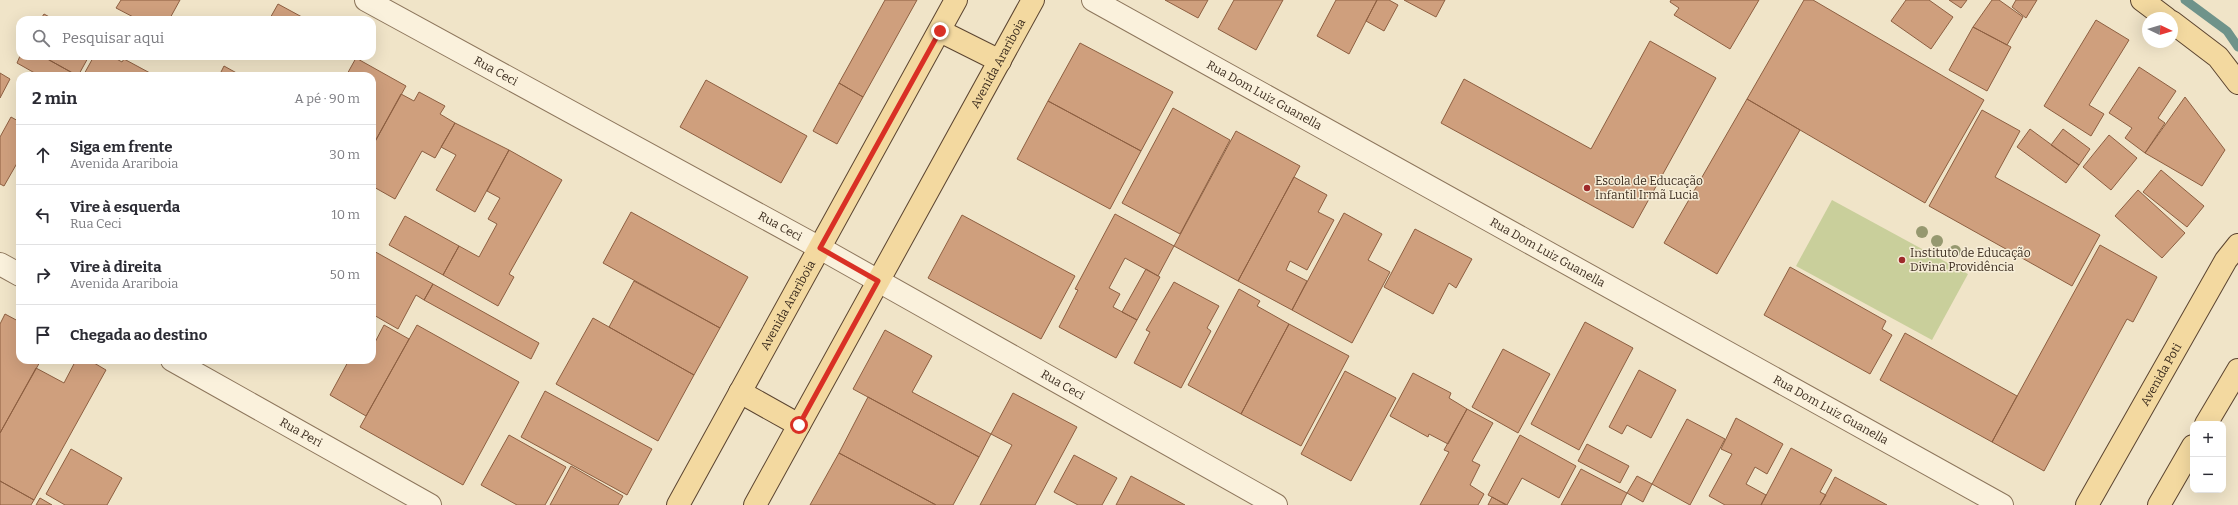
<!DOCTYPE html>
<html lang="pt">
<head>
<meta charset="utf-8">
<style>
  body { margin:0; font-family:Bitter,serif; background:#f2f2f3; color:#2b2b33 }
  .controls { position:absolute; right:12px; bottom:12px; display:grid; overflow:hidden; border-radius:8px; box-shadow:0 4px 16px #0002 }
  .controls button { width:36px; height:36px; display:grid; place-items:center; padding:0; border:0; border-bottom:1px solid #e1e1e2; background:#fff; color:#2b2b33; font:20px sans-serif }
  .compass { position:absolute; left:2142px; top:12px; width:36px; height:36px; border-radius:50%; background:#fff; box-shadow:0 4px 16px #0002; rotate:94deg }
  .stop { position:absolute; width:12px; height:12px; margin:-9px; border:3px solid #d93025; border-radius:50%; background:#fff }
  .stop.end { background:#d93025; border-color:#fff; box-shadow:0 1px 4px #0008 }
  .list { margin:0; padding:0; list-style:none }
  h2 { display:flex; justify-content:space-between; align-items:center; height:52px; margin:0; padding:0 16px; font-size:17px }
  h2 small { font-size:13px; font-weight:400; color:#7c7c81 }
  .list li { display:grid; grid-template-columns:26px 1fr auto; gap:12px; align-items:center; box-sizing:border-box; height:60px; padding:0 16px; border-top:1px solid #e1e1e2 }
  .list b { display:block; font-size:15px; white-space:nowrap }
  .list p { margin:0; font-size:13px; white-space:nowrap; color:#7c7c81 }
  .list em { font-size:13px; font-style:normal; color:#7c7c81 }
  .icon { flex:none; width:22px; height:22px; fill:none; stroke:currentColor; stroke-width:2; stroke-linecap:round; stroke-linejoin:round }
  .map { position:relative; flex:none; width:2238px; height:505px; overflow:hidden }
  .search { position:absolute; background:#fff; box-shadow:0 4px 16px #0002; left:16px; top:16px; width:360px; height:44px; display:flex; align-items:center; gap:10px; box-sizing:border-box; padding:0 14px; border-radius:12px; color:#7c7c81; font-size:15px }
  .panel { position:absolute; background:#fff; box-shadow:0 4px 16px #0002; left:16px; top:72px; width:360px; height:292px; border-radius:12px }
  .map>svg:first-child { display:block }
  .green { fill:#c9cf9b }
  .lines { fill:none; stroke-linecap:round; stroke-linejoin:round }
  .stream { stroke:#6f938a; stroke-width:9 }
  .building { fill:#cf9f7d; stroke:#8d5f41 }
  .minor-casing { stroke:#8d765c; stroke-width:24 }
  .major-casing { stroke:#5b4430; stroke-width:24 }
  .minor { stroke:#faf1dc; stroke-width:22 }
  .major { stroke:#f3d9a0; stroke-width:22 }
  .tree { fill:#96986f }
  .route { stroke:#d93025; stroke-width:5 }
  .poi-dot { fill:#9e2a2b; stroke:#f7eed8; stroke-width:1.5 }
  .labels { text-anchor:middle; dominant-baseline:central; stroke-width:3; stroke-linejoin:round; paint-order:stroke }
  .street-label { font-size:12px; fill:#3d2e20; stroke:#f7eed8 }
  .poi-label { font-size:12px; fill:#3d2e20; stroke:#f7eed8; text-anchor:start }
</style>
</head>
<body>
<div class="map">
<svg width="2238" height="505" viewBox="0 0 2238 505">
  <rect width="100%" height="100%" fill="#f0e4c8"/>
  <path class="green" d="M1832 200 1968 274 1932 340 1796 266Z"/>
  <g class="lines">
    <path class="stream" d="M2185 0 2227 31 2238 47"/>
  </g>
  <path class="building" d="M121 0H180L169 20H139L116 8Z
    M885 0H917L863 97 839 83Z
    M1165 0H1208L1198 18Z
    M1234 0H1283L1256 50 1218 29Z
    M1336 0H1377L1349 54 1317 36Z
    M1377 0H1389L1398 5 1384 31 1366 21Z
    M1404 0H1445L1436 17Z
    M1671 0H1759L1730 49 1674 15 1679 8 1670 2Z
    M1804 0H1813L1984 100 1925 203 1747 99Z
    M1906 0H1929L1953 17 1931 49 1891 21Z
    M1949 0H1967L1961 8Z
    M1992 0H1999L2023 17 2007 45 1973 27Z
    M2016 0H2037L2026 18 2012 7Z
    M278 4 302 17 300 20H269Z
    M44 14 55 20H40Z
    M2096 20 2129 40 2089 105 2104 114 2091 136 2044 106Z
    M1973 27 2011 47 1987 91 1949 70Z
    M1650 41 1716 78 1633 228 1441 123 1464 79 1591 149Z
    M1080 43 1173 92 1141 151 1048 101Z
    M20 56H42L78 76H40L17 63Z
    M42 56H89L78 76Z
    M94 56H111L122 62 124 59 150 73 148 76H83Z
    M356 58 406 86 372 147V76H346Z
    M224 66 242 76H219Z
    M2139 67 2176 91 2158 118 2165 123 2145 153 2125 138 2132 128 2109 113Z
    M0 73 10 79 0 98Z
    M706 80 807 136 781 183 680 127Z
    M839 83 863 97 837 144 813 131Z
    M419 92 445 106 440 114 455 123 435 158 422 151 395 199 372 186V147L401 94 414 101Z
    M2185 97 2225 150 2202 186 2145 153Z
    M1747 99 1800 130 1717 274 1664 243Z
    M1048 101 1141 151 1110 209 1017 159Z
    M1173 108 1230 140 1180 234 1122 203Z
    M1982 110 2020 131 1995 177 2100 235 2072 286 1929 206Z
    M11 117 20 122V158L4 186 0 184V137Z
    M455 123 509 150 475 212 436 190 456 155 441 147Z
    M2030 129 2079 165 2066 183 2017 147Z
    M2063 129 2090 149 2079 165 2051 145Z
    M1236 131 1300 166 1238 281 1174 246Z
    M2109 135 2137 158 2111 190 2083 167Z
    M509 150 562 180 509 274 514 277 498 306 443 275 459 246 479 257 497 224 488 219 500 198 487 191Z
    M2161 170 2204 206 2187 227 2143 192Z
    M1294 177 1327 195 1318 212 1334 220 1307 270 1290 261 1286 270 1307 281 1292 310 1238 281Z
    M2138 190 2185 233 2162 258 2115 216Z
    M631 212 748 277 720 328 603 263Z
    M1344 213 1382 234 1368 260 1390 272 1352 343 1292 310Z
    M1115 214 1174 246 1158 276 1125 258 1109 288 1120 294 1113 307 1137 320 1116 358 1059 327 1078 290 1075 289Z
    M962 215 1075 276 1041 339 928 278Z
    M405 216 459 246 443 275 389 245Z
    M1415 229 1472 259 1456 288 1449 283 1433 314 1384 287Z
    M2100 245 2157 277 2133 322 2127 319 2044 471 1992 442Z
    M372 250 433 284 424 300 416 295 398 329 372 314Z
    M1790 267 1886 321 1882 329 1892 335 1870 374 1764 315Z
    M1146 269 1160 277 1137 320 1122 312Z
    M634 281 720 328 694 375 609 327Z
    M1174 282 1219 306 1207 328 1211 331 1181 388 1134 363 1150 332 1146 330Z
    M433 284 539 343 531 359 424 300Z
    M1239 289 1260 301 1257 306 1289 324 1241 414 1188 385Z
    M5 314 20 322V360H41L0 433V324Z
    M593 318 694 375 658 441 556 384Z
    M1585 322 1633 348 1579 450 1531 424Z
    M1289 324 1349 356 1301 446 1241 414Z
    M384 325 409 339 366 416 330 395 349 360H372V348Z
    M417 325 519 382 463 485 360 427Z
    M885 330 932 356 912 392 991 434 979 457 853 389Z
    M1905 333 2017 396 1992 442 1880 380Z
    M1503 349 1550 374 1518 433 1472 407Z
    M76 360H89L106 370 34 500 0 481V433L36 368 64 383Z
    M1639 370 1676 390 1651 438 1627 425 1622 434 1609 427Z
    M1345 371 1396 398 1351 481 1301 454Z
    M1413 373 1451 393 1449 398 1467 409 1448 444 1429 434 1428 437 1390 416Z
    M545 391 652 449 627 495 521 437Z
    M1013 393 1077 427 1035 505H980L1012 445 991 434Z
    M868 397 979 457 953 505H936L839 453Z
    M1467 409 1493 423 1472 461 1480 465 1470 485 1484 494 1478 505H1420L1449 452 1444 450Z
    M1736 418 1783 444 1767 474 1755 467 1746 484 1766 495 1761 505H1725L1709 496 1732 454 1721 449Z
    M1687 419 1725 439 1690 505 1652 484Z
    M509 435 566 467 545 505H517L481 485Z
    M1520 435 1576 466 1559 498 1522 478 1507 505 1488 495Z
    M1587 444 1629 466 1620 483 1578 461Z
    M1791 448 1832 470 1820 492 1826 495 1820 505H1761Z
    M71 449 122 478 107 505H65L46 494Z
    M839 453 936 505H810Z
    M1074 455 1117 478 1102 505H1078L1054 492Z
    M571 466 623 496 618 505H550Z
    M1581 469 1627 493 1621 505H1561Z
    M1131 476 1185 505H1116Z
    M1637 476 1652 484 1643 502 1627 493Z
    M1835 477 1887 505H1820Z
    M0 481 34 500 31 505H0Z
    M1492 497 1506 505H1488Z
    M40 498 52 505H36Z"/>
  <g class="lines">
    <g class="minor-casing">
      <g id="minor">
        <path id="s1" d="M366 0 820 248 1276 505"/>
        <path id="s2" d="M1093 0 2002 505"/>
        <path d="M0 264 20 275"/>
        <path id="s3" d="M172 360 430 505"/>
      </g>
    </g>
    <g class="major-casing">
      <g id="major">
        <path d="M2142 0 2166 18"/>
        <path d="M2172 22 2218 57 2238 83"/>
        <path d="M940 31 1000 61"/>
        <path d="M740 392 799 425"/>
        <path d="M2206 424 2238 370"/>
        <path id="s4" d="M678 505 956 0"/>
        <path id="s5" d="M755 505 1033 0"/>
        <path id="s6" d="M2087 505 2226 260 2238 245"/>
        <path d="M2159 505 2193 446"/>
      </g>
    </g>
    <use href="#minor" class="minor"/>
    <use href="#major" class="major"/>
  </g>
  <g class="tree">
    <circle cx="1922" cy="232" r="6"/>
    <circle cx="1937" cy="241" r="6"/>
    <circle cx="1955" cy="251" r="6"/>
  </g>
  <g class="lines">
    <path class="route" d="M799 425 878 281 820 248 940 31"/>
  </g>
  <g class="poi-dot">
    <circle cx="1587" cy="188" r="4"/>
    <circle cx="1902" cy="260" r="4"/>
  </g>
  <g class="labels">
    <g class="street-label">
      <text stroke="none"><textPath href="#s5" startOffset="504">Avenida Arariboia</textPath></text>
      <text stroke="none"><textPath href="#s1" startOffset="148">Rua Ceci</textPath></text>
      <text stroke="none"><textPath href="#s2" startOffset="196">Rua Dom Luiz Guanella</textPath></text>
      <text stroke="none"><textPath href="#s1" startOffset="472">Rua Ceci</textPath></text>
      <text stroke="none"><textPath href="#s2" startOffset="520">Rua Dom Luiz Guanella</textPath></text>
      <text stroke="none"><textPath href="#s4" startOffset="228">Avenida Arariboia</textPath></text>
      <text stroke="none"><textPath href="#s6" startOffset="150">Avenida Poti</textPath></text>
      <text stroke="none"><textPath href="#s1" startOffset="796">Rua Ceci</textPath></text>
      <text stroke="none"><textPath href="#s2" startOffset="844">Rua Dom Luiz Guanella</textPath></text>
      <text stroke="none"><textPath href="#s3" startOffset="148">Rua Peri</textPath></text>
    </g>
    <g class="poi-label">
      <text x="1595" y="181">Escola de Educação<tspan x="1595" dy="14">Infantil Irmã Lucia</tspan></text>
      <text x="1910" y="253">Instituto de Educação<tspan x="1910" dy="14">Divina Providência</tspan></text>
    </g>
  </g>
</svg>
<div class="controls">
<button>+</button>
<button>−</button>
</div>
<svg class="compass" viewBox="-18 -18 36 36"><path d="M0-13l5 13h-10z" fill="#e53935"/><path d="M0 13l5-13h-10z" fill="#7c7c81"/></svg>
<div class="stop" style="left:799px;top:425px"></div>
<div class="stop end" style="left:940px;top:31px"></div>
<div class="search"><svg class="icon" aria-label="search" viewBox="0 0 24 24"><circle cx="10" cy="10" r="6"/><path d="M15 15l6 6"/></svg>Pesquisar aqui</div>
<section class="panel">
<h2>2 min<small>A pé · 90 m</small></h2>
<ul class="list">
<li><svg class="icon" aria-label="ahead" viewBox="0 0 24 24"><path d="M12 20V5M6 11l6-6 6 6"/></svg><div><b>Siga em frente</b><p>Avenida Arariboia</p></div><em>30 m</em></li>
<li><svg class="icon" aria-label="left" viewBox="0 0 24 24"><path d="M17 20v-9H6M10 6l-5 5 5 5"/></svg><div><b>Vire à esquerda</b><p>Rua Ceci</p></div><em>10 m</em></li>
<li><svg class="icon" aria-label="right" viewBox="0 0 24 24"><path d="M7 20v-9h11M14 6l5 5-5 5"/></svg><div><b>Vire à direita</b><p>Avenida Arariboia</p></div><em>50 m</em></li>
<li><svg class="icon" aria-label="arrive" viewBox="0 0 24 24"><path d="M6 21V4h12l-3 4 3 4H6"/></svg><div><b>Chegada ao destino</b></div></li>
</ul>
</section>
</div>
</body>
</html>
